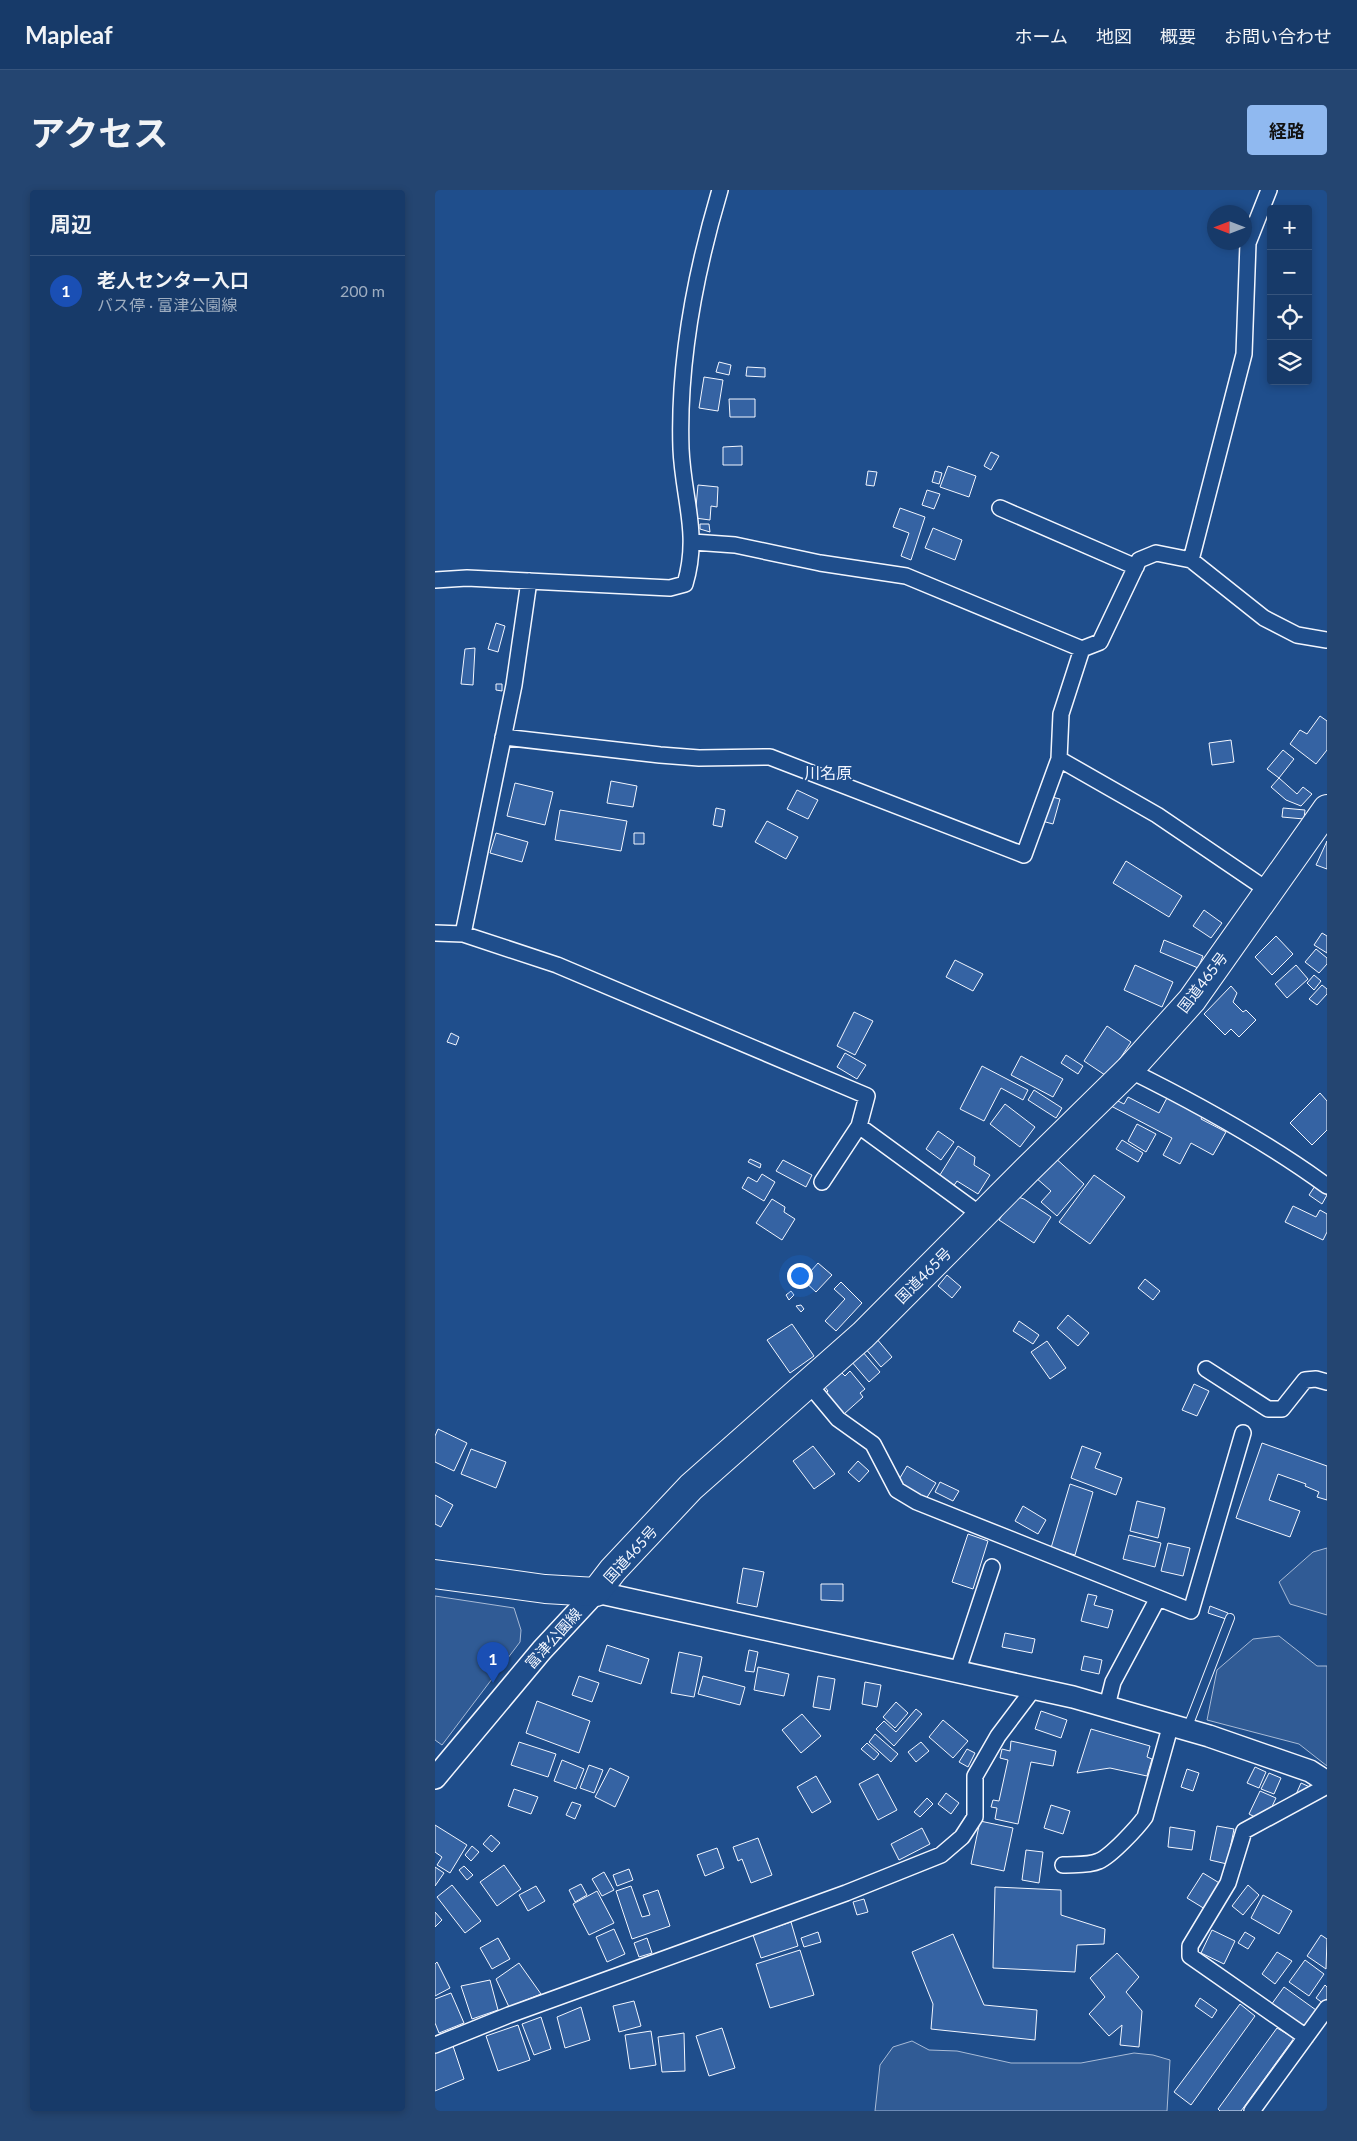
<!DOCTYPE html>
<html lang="ja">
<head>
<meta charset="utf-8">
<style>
  body { margin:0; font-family:Lato,"Noto Sans JP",sans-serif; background:#244571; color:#f1f3f6 }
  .controls { position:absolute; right:15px; top:15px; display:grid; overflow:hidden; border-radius:5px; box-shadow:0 2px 8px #0003 }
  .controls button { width:45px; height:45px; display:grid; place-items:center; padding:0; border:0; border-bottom:1px solid #36547d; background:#173a69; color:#f1f3f6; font:25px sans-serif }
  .compass { position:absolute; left:772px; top:15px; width:45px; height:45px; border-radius:50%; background:#173a69; box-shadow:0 2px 8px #0003; rotate:270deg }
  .you { position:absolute; left:364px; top:1085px; width:18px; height:18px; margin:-12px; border:4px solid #fff; border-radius:50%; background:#1a73e8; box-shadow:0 0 0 8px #1a73e833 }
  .badge { display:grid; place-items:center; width:32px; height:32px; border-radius:50%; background:#90b9f0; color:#fff; font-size:16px; font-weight:700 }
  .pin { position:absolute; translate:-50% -41px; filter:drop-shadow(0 1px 2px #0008) }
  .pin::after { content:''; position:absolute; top:26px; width:18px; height:15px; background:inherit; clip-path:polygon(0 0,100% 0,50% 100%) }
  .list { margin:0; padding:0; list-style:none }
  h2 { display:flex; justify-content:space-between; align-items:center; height:65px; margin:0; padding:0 20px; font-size:21px }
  h2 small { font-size:16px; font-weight:400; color:#9eadc0 }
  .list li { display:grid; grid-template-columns:32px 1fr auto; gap:15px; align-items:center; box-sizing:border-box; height:70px; padding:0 20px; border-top:1px solid #36547d }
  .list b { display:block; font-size:19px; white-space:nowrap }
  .list p { margin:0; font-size:16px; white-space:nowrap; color:#9eadc0 }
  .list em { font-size:16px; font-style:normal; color:#9eadc0 }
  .icon { flex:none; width:28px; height:28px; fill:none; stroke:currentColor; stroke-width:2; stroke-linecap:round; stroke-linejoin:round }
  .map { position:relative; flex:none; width:892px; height:1921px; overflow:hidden; border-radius:5px }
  header { display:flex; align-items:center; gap:30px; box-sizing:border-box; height:70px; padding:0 25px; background:#173a69; border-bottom:1px solid #36547d }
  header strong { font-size:24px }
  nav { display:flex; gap:28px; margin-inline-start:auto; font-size:18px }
  .intro { display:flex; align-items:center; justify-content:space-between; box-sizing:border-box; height:120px; padding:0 30px }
  h1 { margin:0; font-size:35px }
  .button { padding:12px 22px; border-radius:5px; background:#90b9f0; color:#111; font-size:18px; font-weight:700 }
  main { display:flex; gap:30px; padding:0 30px }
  aside { flex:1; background:#173a69; border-radius:5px; box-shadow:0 2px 8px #0003 }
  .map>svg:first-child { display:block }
  .built { fill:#305b95; stroke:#a8bbd7 }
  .building { fill:#3563a3; stroke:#f2f6ff }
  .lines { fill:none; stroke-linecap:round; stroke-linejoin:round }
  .lane-casing { stroke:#f2f6ff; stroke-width:10 }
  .street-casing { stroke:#f2f6ff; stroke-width:18 }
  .secondary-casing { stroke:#f2f6ff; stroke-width:24 }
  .highway-casing { stroke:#f2f6ff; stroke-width:30 }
  .lane { stroke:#1f4e8c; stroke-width:8 }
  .street { stroke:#1f4e8c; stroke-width:15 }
  .secondary { stroke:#1f4e8c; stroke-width:21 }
  .highway { stroke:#1f4e8c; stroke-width:28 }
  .labels { text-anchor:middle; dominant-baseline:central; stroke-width:4; stroke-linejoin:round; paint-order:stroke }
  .street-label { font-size:15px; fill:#f2f6ff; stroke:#1f4e8c }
  .neighbourhood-label { font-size:16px; fill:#f2f6ff; stroke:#1f4e8c }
</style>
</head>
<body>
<header>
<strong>Mapleaf</strong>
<nav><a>ホーム</a><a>地図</a><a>概要</a><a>お問い合わせ</a></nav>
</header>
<div class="intro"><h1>アクセス</h1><a class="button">経路</a></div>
<main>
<aside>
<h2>周辺<small></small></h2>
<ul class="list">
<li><span class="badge" style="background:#1a4fb4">1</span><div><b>老人センター入口</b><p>バス停 · 富津公園線</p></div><em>200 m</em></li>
</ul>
</aside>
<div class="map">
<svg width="892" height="1921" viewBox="0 0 892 1921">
  <rect width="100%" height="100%" fill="#1f4e8c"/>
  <path class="built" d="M892 1358V1425L855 1414 844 1392 878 1362Z
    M0 1406 79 1418 86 1440 85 1452 7 1555 0 1550Z
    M844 1446 882 1476H892V1576L864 1554 772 1530 782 1480 818 1449Z
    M477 1851 494 1860 522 1861 576 1873H646L699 1863 718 1865 735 1870 732 1921H440L445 1875 458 1857Z"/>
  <path class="building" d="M284 172 296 175 294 185 281 182Z
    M312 177 330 178V187L311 186Z
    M269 187 288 190 283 221 264 218Z
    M294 209H320V227H295Z
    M307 256V275H288V257Z
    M556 262 564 266 556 280 549 276Z
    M513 276 541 286 534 307 505 297Z
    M433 281 442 282 439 296 431 295Z
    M500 281 507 283 504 294 497 292Z
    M263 295 283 297 282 317 276 316 275 330 260 328Z
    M492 300 505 304 499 319 487 315Z
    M465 318 490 327 476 370 466 366 474 343 458 337Z
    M265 334H274L275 342 265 339Z
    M498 338 527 350 520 370 490 358Z
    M61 433 70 436 63 462 53 459Z
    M40 458 38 495 26 494 30 459Z
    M61 494H67V501L61 500Z
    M885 526 892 531V560L881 574 855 554 865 540 872 544Z
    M796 550 799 572 777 575 774 553Z
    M848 560 859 569 844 588 832 579Z
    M844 588 862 604 868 597 877 604 866 616 851 610 836 597Z
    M176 591 202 596 198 617 172 613Z
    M80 593 118 602 110 635 72 626Z
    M362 600 383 610 373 629 352 619Z
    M613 606 625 609 618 634 607 631Z
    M281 618 290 620 287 637 278 635Z
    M848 618 870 620 869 629 847 627Z
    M125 620 192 631 186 661 120 650Z
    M332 631 363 647 351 669 320 652Z
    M61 643 93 652 87 672 55 663Z
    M199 643H209V654H199Z
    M892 651V679L881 675Z
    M691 671 747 706 734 727 678 693Z
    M769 720 787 733 776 748 758 736Z
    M887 743 892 746V763L879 755Z
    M841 746 858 764 837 785 820 767Z
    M729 750 768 766 763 778 725 762Z
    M881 759 892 768V774L884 783 870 772Z
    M520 770 548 784 538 801 511 787Z
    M700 775 738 792 727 817 689 800Z
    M861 775 873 789 852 808 840 794Z
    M879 785 886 791 879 800 872 793Z
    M887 795 892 799V804L882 815 874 809Z
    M796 796 802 803 798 812 808 822 811 820 821 830 804 847 796 839 790 845 769 824Z
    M419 822 438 831 420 865 402 856Z
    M672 836 696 852 673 887 649 871Z
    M16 843 24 847 21 855 12 852Z
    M410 863 431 875 422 889 402 877Z
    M631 865 648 876 643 884 626 873Z
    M586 866 628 889 618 907 576 885Z
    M547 876 593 900 588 910 566 898 549 931 525 919Z
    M599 900 627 918 621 928 593 910Z
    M885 903 892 911V940L877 955 855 933Z
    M733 906 768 925 766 929 791 942 778 965 756 953 745 974 728 965 737 948 676 916 679 909 689 914 693 907 724 923Z
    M570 914 600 937 585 957 555 934Z
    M702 934 721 944 711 962 693 951Z
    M503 941 519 952 506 970 491 959Z
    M687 950 708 963 703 972 681 959Z
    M523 956 540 967 539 975 555 985 543 1004 522 991 518 997 503 988Z
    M618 966 649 994 622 1026 606 1012 616 1001 600 987Z
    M315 969 326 974 325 978 313 972Z
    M348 970 377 985 371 997 341 981Z
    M327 984 340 992 329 1011 307 998 313 987 322 992Z
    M659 985 690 1007 655 1054 624 1032Z
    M880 996 892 1005 887 1014 874 1005Z
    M580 1006 589 1009 616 1027 599 1053 564 1030Z
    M337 1009 350 1017 349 1022 360 1029 347 1050 321 1033Z
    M858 1016 881 1027 885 1020 892 1024V1042L888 1050 850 1032Z
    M383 1073 397 1085 381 1102 368 1090Z
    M512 1085 526 1097 517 1108 503 1096Z
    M710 1089 725 1101 718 1110 703 1098Z
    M406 1092 427 1113 401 1141 390 1131 410 1109 399 1099Z
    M356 1101 359 1105 354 1110 351 1105Z
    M366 1115 369 1119 366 1122 361 1116Z
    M633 1125 654 1143 643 1156 622 1138Z
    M584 1131 604 1145 598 1154 578 1141Z
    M357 1134 379 1166 355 1183 332 1150Z
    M441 1148 457 1167 446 1177 430 1158Z
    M612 1151 631 1178 615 1189 596 1162Z
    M427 1161 445 1182 434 1192 416 1171Z
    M405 1181 410 1186 415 1181 430 1199 425 1203 428 1207 409 1224 391 1203 393 1201 389 1196Z
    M759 1194 774 1201 762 1226 747 1220Z
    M3 1239 32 1253 19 1281 0 1272V1246Z
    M827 1253 892 1276V1310L882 1307 884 1302 870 1296 871 1294 843 1284 834 1310 865 1321 855 1347 801 1328Z
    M378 1256 400 1284 379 1299 358 1271Z
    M647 1256 666 1263 660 1278 687 1288 681 1305 636 1288Z
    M36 1259 71 1272 61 1298 26 1284Z
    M423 1271 434 1281 424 1292 413 1282Z
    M472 1276 501 1293 491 1309 462 1293Z
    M505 1292 524 1301 518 1311 500 1302Z
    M635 1294 658 1302 640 1365 616 1358Z
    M0 1305 18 1315 6 1337 0 1334Z
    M702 1311 730 1318 723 1348 695 1341Z
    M588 1316 611 1330 603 1344 580 1331Z
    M533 1344 553 1351 538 1399 517 1392Z
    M694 1345 726 1353 720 1377 688 1369Z
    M733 1353 755 1358 748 1386 726 1381Z
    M308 1378 329 1382 322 1417 302 1413Z
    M386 1394H408V1411L386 1410Z
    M653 1404 662 1406 659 1415 678 1420 673 1438 646 1431Z
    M775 1416 793 1423 791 1429 773 1423Z
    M570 1443 600 1449 597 1463 567 1457Z
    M172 1455 214 1469 206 1494 164 1481Z
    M314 1460 323 1462 319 1482 310 1481Z
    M244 1462 267 1467 259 1507 236 1503Z
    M649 1466 667 1470 664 1484 646 1480Z
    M323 1477 354 1484 349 1506 319 1500Z
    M144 1486 164 1493 157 1512 137 1505Z
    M268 1486 310 1497 305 1515 263 1504Z
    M383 1486 400 1489 395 1520 378 1517Z
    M430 1492 446 1495 442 1517 427 1514Z
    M102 1511 155 1531 144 1563 91 1543Z
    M461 1512 473 1523 460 1538 448 1527Z
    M481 1519 487 1524 459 1556 441 1539 449 1531 461 1542Z
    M606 1521 632 1530 626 1548 600 1539Z
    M367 1524 386 1546 366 1563 347 1540Z
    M508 1530 533 1551 518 1568 494 1547Z
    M656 1539 715 1556 712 1567 717 1569 712 1586 675 1578 642 1583Z
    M440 1544 463 1564 456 1572 434 1552Z
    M576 1551 621 1561 618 1576 596 1572 583 1634 560 1629 562 1618 556 1617 558 1610 564 1611 573 1570 565 1568 567 1559 575 1561Z
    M84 1552 121 1564 113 1587 76 1575Z
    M486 1552 494 1561 481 1572 473 1562Z
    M432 1553 444 1564 439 1570 426 1559Z
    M532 1559 540 1563 533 1577 524 1572Z
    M127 1570 149 1579 141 1599 119 1591Z
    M154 1575 168 1580 159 1603 145 1598Z
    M820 1577 831 1582 824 1598 812 1593Z
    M175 1578 194 1587 180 1617 160 1607Z
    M752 1579 764 1583 758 1601 746 1597Z
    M834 1583 846 1588 839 1604 826 1599Z
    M443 1584 462 1620 443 1630 424 1594Z
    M381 1586 396 1612 377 1623 362 1597Z
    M866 1593 877 1598 859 1609Z
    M79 1599 103 1607 96 1624 73 1616Z
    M825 1601 841 1608 834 1623 824 1629 814 1624Z
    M511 1603 524 1613 516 1624 503 1614Z
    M492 1608 498 1614 485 1627 479 1622Z
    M137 1612 146 1615 140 1629 131 1625Z
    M616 1615 635 1621 628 1644 609 1638Z
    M545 1631 578 1638 569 1681 536 1674Z
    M0 1635 32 1655 15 1683 2 1675 7 1667 0 1662Z
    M782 1636 799 1639 792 1674 775 1670Z
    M735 1637 760 1641 757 1660 733 1657Z
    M487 1638 495 1654 464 1670 456 1654Z
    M56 1645 65 1653 57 1662 48 1654Z
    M323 1648 337 1685 316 1693 307 1669 303 1671 298 1657Z
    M37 1656 44 1662 36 1671 30 1665Z
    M282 1658 289 1678 270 1686 262 1665Z
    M591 1660 608 1662 604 1693 587 1690Z
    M69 1675 86 1699 62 1716 45 1692Z
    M29 1676 38 1685 32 1690 24 1680Z
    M0 1677 9 1683 0 1696Z
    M194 1679 198 1690 182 1696 178 1685Z
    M169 1682 179 1700 167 1706 157 1689Z
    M768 1683 786 1694 770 1719 752 1708Z
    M146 1694 152 1705 140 1712 134 1700Z
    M17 1695 46 1731 30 1743 2 1707Z
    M813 1695 824 1705 808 1725 797 1716Z
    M101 1696 110 1711 93 1721 84 1705Z
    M196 1696 207 1727 215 1725 208 1705 223 1700 235 1736 197 1749 181 1701Z
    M560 1697 626 1700V1725L670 1739 669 1754 642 1755 640 1782 558 1778Z
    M162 1701 179 1733 154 1745 138 1714Z
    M828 1705 857 1721 844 1744 816 1728Z
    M429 1709 433 1722 422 1725 418 1712Z
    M0 1722 7 1730 0 1737Z
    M356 1732 363 1756 326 1768 318 1745Z
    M179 1739 190 1764 172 1772 161 1747Z
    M777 1740 800 1751 789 1774 766 1763Z
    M383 1742 386 1752 369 1757 366 1748Z
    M810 1742 820 1748 813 1759 803 1753Z
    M518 1744 549 1815 602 1820 600 1850 496 1839 498 1814 477 1762Z
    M886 1745 892 1749 891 1779 872 1766Z
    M63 1748 75 1769 57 1779 45 1758Z
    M212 1748 217 1763 204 1767 199 1753Z
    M365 1760 379 1805 335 1818 321 1774Z
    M842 1762 857 1771 840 1794 827 1784Z
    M682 1763 704 1787 691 1802 707 1821 704 1857 685 1855 687 1835 674 1846 654 1824 670 1807 655 1788Z
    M870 1770 889 1784 874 1806 854 1792Z
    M2 1772 15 1798 0 1806V1774Z
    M84 1773 106 1804 74 1817 61 1789Z
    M55 1790 63 1820 37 1829 26 1796Z
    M890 1795 892 1797V1810L889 1814 881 1808Z
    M849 1797 881 1820 868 1837 836 1815Z
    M16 1803 29 1833 4 1843 0 1833V1809Z
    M765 1808 782 1820 777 1828 760 1816Z
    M199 1811 206 1836 184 1842 178 1816Z
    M805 1814 820 1826 756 1915 739 1902Z
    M146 1817 155 1850 130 1858 122 1827Z
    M106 1827 116 1859 99 1865 87 1834Z
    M83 1835 95 1870 63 1881 51 1846Z
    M287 1838 300 1878 274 1886 261 1846Z
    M842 1838 859 1848 806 1921H785L783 1919Z
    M216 1841 221 1875 195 1879 190 1845Z
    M249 1843 250 1881 227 1882 223 1847Z
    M18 1856 29 1889 0 1901V1863Z"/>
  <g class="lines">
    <g class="lane-casing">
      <path id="lane" d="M752 1539 795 1428"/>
    </g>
    <g class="street-casing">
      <path id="street" d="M565 318 701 377
        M258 352 300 355 385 373 471 386 647 459 665 452 704 370 721 363 756 370 829 428 862 445 892 450
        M756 370 809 164 813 53 834 0
        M0 390 32 388 235 398 250 394C265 344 248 308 246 259 243 171 260 84 285 0
        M68 547 225 565 264 568 335 567 589 665 624 569 626 524 647 459
        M624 569 722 625 834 701
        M0 743 28 744 122 775 432 906 424 936 546 1025
        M28 744 79 495 94 391
        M694 880C763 914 830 951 892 996
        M387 992 424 936
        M771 1179 833 1219H847L870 1190 881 1189 892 1192
        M373 1193 403 1229 438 1254 462 1300 482 1312 756 1421 808 1243
        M523 1480 557 1377
        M672 1516 678 1492 723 1408
        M628 1675C639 1674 653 1676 664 1671 676 1666 702 1638 710 1627L736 1534
        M871 1847 755 1766V1756L793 1693 809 1641 892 1596
        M0 1855 74 1825 411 1703 506 1665 527 1647 540 1627V1586L563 1546 600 1497
        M817 1921 892 1818"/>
    </g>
    <g class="secondary-casing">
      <path id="secondary" d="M0 1588 107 1460 161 1402 638 1507 774 1546 875 1581 892 1592"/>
    </g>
    <g class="highway-casing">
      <path id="highway" d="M0 1384 110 1399 161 1402 178 1380 256 1297 428 1145 592 980 694 880 757 810 892 619"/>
    </g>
    <use href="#lane" class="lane"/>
    <use href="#street" class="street"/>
    <use href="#secondary" class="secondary"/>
    <use href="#highway" class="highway"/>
  </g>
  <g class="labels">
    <g class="street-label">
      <text transform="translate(767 792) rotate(-53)">国道465号</text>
      <text transform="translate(488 1085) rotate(-45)">国道465号</text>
      <text transform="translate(195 1364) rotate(-48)">国道465号</text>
      <text transform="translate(118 1448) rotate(-48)">富津公園線</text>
    </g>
    <g class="neighbourhood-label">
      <text x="393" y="582">川名原</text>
    </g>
  </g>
</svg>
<div class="controls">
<button>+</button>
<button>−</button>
<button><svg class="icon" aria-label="locate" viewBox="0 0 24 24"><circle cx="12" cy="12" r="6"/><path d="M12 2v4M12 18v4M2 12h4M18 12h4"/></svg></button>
<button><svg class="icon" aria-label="layers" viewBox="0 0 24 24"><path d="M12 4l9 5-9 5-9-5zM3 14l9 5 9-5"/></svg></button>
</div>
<svg class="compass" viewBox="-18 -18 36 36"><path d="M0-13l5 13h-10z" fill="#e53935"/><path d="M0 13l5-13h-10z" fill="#9eadc0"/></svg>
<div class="you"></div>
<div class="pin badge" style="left:58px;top:1493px;background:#1a4fb4">1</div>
</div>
</main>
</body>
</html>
